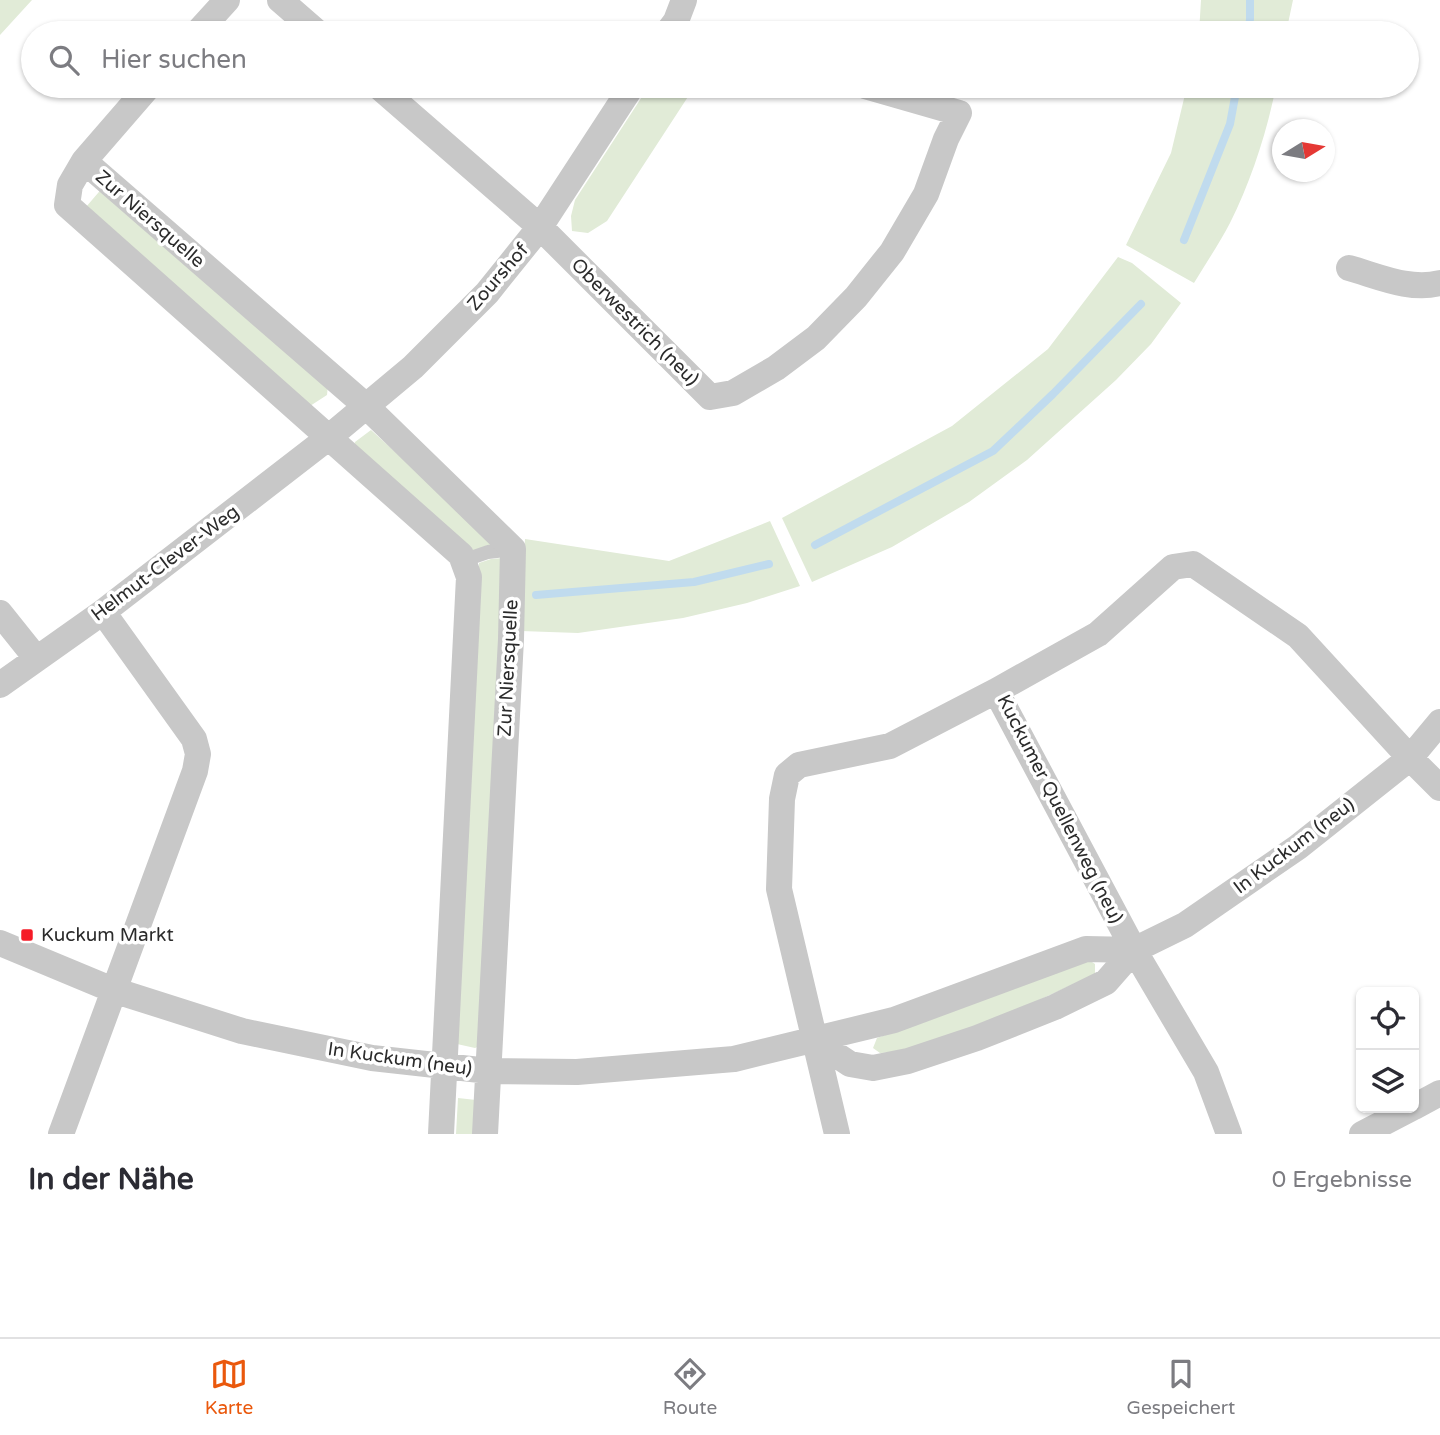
<!DOCTYPE html>
<html lang="de">
<head>
<meta charset="utf-8">
<style>
  body { margin:0; font-family:"Varela Round",sans-serif; background:#f2f2f3; color:#2b2b33 }
  .controls { position:absolute; right:21px; bottom:21px; display:grid; overflow:hidden; border-radius:10px; box-shadow:0 2px 5px #0004 }
  .controls button { width:63px; height:63px; display:grid; place-items:center; padding:0; border:0; border-bottom:2px solid #e1e1e2; background:#fff; color:#2b2b33; font:35px sans-serif }
  .compass { position:absolute; left:1272px; top:119px; width:63px; height:63px; border-radius:50%; background:#fff; box-shadow:0 2px 5px #0004; rotate:79deg }
  .list { margin:0; padding:0; list-style:none }
  h2 { display:flex; justify-content:space-between; align-items:center; height:91px; margin:0; padding:0 28px; font-size:30px }
  h2 small { font-size:23px; font-weight:400; color:#7c7c81 }
  .icon { flex:none; width:38px; height:38px; fill:none; stroke:currentColor; stroke-width:2; stroke-linecap:round; stroke-linejoin:round }
  .map { position:relative; flex:none; width:1440px; height:1134px; overflow:hidden }
  .search { position:absolute; background:#fff; box-shadow:0 2px 5px #0004; left:21px; right:21px; top:21px; height:77px; display:flex; align-items:center; gap:18px; box-sizing:border-box; padding:0 24px; border-radius:38px; color:#7c7c81; font-size:26px }
  .sheet { height:203px; background:#fff }
  nav { display:flex; justify-content:space-around; align-items:center; box-sizing:border-box; height:98px; border-top:2px solid #e1e1e2; background:#fff; font-size:19px; color:#7c7c81 }
  nav a { display:grid; justify-items:center; gap:4px }
  nav .on { color:#ea580c }
  .map>svg:first-child { display:block }
  .green { fill:#e1ebd7 }
  .lines { fill:none; stroke-linecap:round; stroke-linejoin:round }
  .stream { stroke:#c0dbee; stroke-width:8 }
  .lane { stroke:#c8c8c8; stroke-width:14 }
  .street { stroke:#c8c8c8; stroke-width:26 }
  .poi-dot { fill:#f51b27; stroke:#fff; stroke-width:2.5 }
  .labels { text-anchor:middle; dominant-baseline:central; stroke-width:7; stroke-linejoin:round; paint-order:stroke }
  .street-label { font-size:19px; fill:#2b2b2b; stroke:#fff }
  .poi-label { font-size:19px; fill:#2b2b2b; stroke:#fff; text-anchor:start }
</style>
</head>
<body>
<div class="map">
<svg width="1440" height="1134" viewBox="0 0 1440 1134">
  <rect width="100%" height="100%" fill="#fff"/>
  <path class="green" d="M0 0H32L0 35Z
    M1201 0H1293L1286 33H1199Z
    M649 86H695L607 221 588 233 572 231 571 216 575 200Z
    M1187 86H1276C1267 132 1251 181 1230 223 1219 244 1206 263 1194 283L1126 245 1171 153Z
    M104 186 328 385 327 395 310 406 86 207Z
    M1118 257 1132 263 1181 303 1151 344 1116 380 1027 460 969 502 892 547 812 582 782 518 952 426 1048 349Z
    M371 430 499 546 488 545 472 552 354 445 355 442Z
    M770 521 800 586 747 603 683 618 578 633 521 631 525 539 669 561Z
    M503 558 480 1046 475 1048 457 1044 479 563 491 559Z
    M1089 960 1095 964V974L992 1022 897 1052 880 1053 873 1048 877 1038Z
    M458 1098 476 1100 474 1134H456Z"/>
  <g class="lines">
    <path class="stream" d="M1248 33 1250 19V0
      M1184 240 1230 124 1237 86
      M815 545 993 451 1053 394 1141 304
      M536 595 694 582 769 564"/>
    <path class="lane" d="M462 561 488 552 513 549"/>
    <path class="street" d="M280 0 318 33
      M197 33 227 0
      M667 33 676 21 684 0
      M149 86 84 161 70 185 67 205 461 555 469 577 441 1134
      M378 86 540 227 710 397 733 393 776 368 816 338 856 297 892 252 926 194 946 139 959 113 865 86
      M84 161 366 406 513 549 511 639 485 1134
      M1349 268C1378 276 1410 291 1440 283
      M0 613 36 658
      M0 685 103 612 328 438 413 367 487 293 540 227 632 86
      M0 943 113 990 242 1031 372 1058 489 1071 577 1072 734 1059 894 1020 1086 949 1134 950
      M814 1040 850 1064 873 1068 908 1061 977 1038 1055 1007 1106 982 1134 950 1185 925 1298 847 1410 758 1440 722
      M1414 1107 1440 1093
      M61 1134 195 771 198 754 194 739 103 612
      M837 1134 779 889 782 799 787 775 799 765 890 746 996 691
      M1229 1134 1206 1072 1134 950 996 691 1098 634 1173 567 1193 564 1298 636 1410 758 1440 788
      M1362 1134 1412 1108"/>
  </g>
  <rect class="poi-dot" x="20" y="928" width="14" height="14" rx="3.5"/>
  <g class="labels">
    <g class="street-label">
      <text transform="translate(150 219) rotate(41)">Zur Niersquelle</text>
      <text transform="translate(498 277) rotate(-49)">Zourshof</text>
      <text transform="translate(635 322) rotate(45)">Oberwestrich (neu)</text>
      <text transform="translate(165 563) rotate(-37)">Helmut-Clever-Weg</text>
      <text transform="translate(508 668) rotate(-87)">Zur Niersquelle</text>
      <text transform="translate(1060 809) rotate(63)">Kuckumer Quellenweg (neu)</text>
      <text transform="translate(1294 846) rotate(-37)">In Kuckum (neu)</text>
      <text transform="translate(400 1059) rotate(8)">In Kuckum (neu)</text>
    </g>
    <g class="poi-label">
      <text x="41" y="935">Kuckum Markt</text>
    </g>
  </g>
</svg>
<div class="controls">
<button><svg class="icon" aria-label="locate" viewBox="0 0 24 24"><circle cx="12" cy="12" r="6"/><path d="M12 2v4M12 18v4M2 12h4M18 12h4"/></svg></button>
<button><svg class="icon" aria-label="layers" viewBox="0 0 24 24"><path d="M12 4l9 5-9 5-9-5zM3 14l9 5 9-5"/></svg></button>
</div>
<svg class="compass" viewBox="-18 -18 36 36"><path d="M0-13l5 13h-10z" fill="#e53935"/><path d="M0 13l5-13h-10z" fill="#7c7c81"/></svg>
<div class="search"><svg class="icon" aria-label="search" viewBox="0 0 24 24"><circle cx="10" cy="10" r="6"/><path d="M15 15l6 6"/></svg>Hier suchen</div>
</div>
<section class="sheet">
<h2>In der Nähe<small>0 Ergebnisse</small></h2>
<ul class="list">
</ul>
</section>
<nav>
<a class="on"><svg class="icon" aria-label="map" viewBox="0 0 24 24"><path d="M3 6l6-2 6 2 6-2v14l-6 2-6-2-6 2zM9 4v14M15 6v14"/></svg>Karte</a>
<a><svg class="icon" aria-label="directions" viewBox="0 0 24 24"><path d="M12 3l9 9-9 9-9-9zM9 14v-3h6M13 9l2 2-2 2"/></svg>Route</a>
<a><svg class="icon" aria-label="saved" viewBox="0 0 24 24"><path d="M7 4h10v16l-5-4-5 4z"/></svg>Gespeichert</a>
</nav>
</body>
</html>
